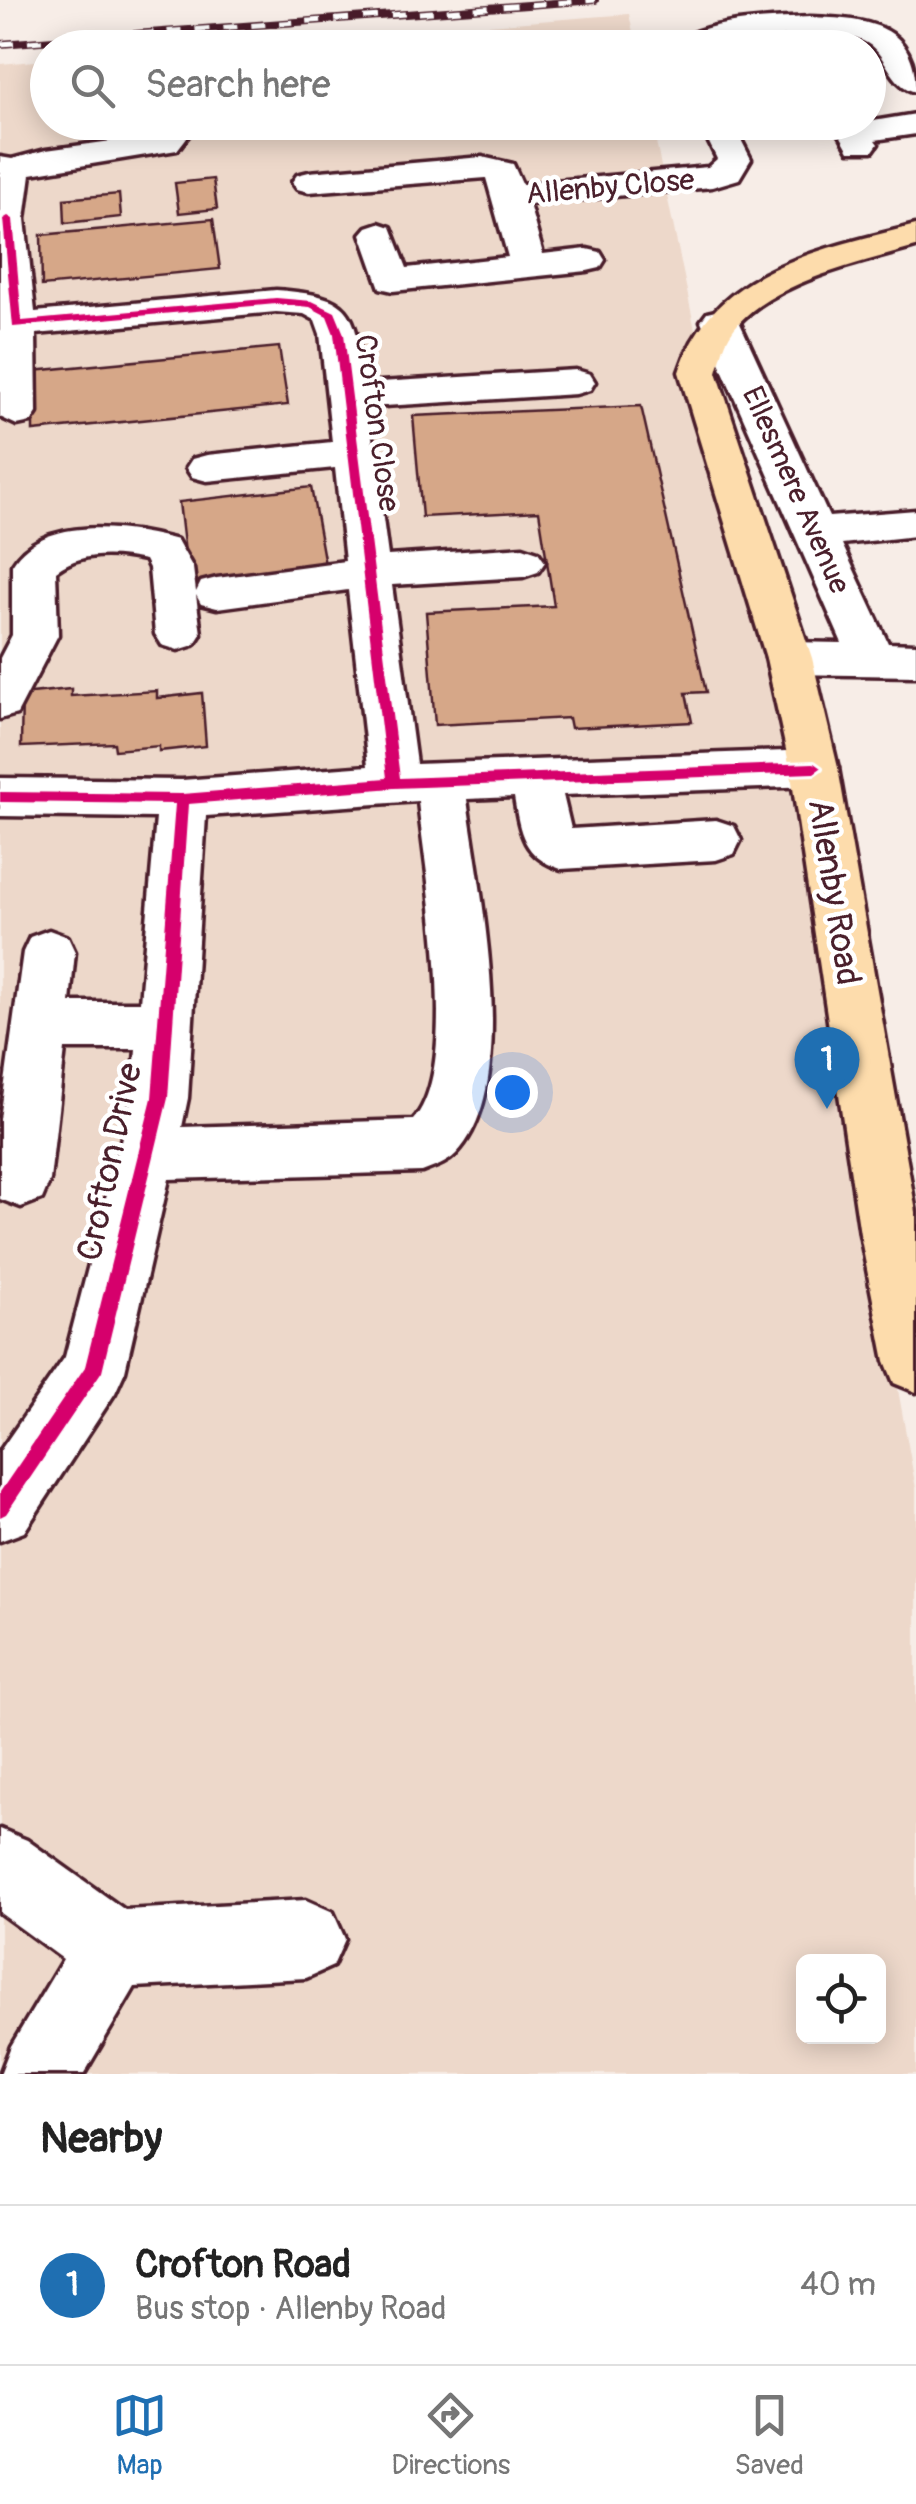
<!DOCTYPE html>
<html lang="en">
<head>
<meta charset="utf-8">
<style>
  body { margin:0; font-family:Pangolin,sans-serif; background:#f6f6f6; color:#222 }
  .controls { position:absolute; right:30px; bottom:30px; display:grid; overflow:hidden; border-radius:15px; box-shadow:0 5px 25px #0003 }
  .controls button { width:90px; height:90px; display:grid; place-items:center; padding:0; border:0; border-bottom:2px solid #e0e0e0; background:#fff; color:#222; font:50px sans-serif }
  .you { position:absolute; left:512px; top:1092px; width:35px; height:35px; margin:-25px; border:8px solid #fff; border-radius:50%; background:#1a73e8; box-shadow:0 0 0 15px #1a73e833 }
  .badge { display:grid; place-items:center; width:65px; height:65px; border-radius:50%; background:#1f6fb2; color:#fff; font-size:32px; font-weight:700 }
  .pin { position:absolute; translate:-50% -82px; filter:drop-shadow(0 2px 5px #0008) }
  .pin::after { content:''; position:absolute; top:52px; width:35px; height:30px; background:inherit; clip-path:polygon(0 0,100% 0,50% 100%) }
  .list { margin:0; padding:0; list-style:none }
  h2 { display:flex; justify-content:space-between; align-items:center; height:130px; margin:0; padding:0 40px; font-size:42px }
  h2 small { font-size:32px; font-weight:400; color:#767676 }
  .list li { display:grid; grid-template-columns:65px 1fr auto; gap:30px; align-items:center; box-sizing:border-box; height:160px; padding:0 40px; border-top:2px solid #e0e0e0 }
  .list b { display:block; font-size:38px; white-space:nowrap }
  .list p { margin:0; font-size:32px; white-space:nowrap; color:#767676 }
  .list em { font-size:32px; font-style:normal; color:#767676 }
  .icon { flex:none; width:55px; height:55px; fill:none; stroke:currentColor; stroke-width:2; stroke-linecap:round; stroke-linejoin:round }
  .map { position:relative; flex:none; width:916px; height:2074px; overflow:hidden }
  .search { position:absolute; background:#fff; box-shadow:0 5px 25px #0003; left:30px; right:30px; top:30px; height:110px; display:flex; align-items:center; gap:25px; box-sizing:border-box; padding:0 35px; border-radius:55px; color:#767676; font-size:38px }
  .sheet { height:290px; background:#fff }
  nav { display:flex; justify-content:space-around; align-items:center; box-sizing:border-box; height:140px; border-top:2px solid #e0e0e0; background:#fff; font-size:28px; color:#767676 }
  nav a { display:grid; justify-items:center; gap:5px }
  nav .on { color:#1f6fb2 }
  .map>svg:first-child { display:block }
  .built { fill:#edd8ca; fill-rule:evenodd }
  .building { fill:#d6a788; stroke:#4a1f2b; stroke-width:2.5 }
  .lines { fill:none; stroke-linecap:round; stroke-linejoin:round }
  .minor-casing { stroke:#4a1f2b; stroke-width:7 }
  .major-casing { stroke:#4a1f2b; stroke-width:7 }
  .minor { fill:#fff; fill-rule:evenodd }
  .major { fill:#fddcac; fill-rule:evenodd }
  .rail-casing { stroke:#4a1f2b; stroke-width:8 }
  .rail { stroke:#fff; stroke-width:5; stroke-dasharray:14; stroke-linecap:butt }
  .cycleway-casing { stroke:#fff; stroke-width:6 }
  .cycleway { fill:#d6006c; fill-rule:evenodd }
  .labels { text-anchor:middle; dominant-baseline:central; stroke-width:9; stroke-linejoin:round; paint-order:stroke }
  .far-street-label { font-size:30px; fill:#4a1f2b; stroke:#fff }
  .street-label { font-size:35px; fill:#4a1f2b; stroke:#fff }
</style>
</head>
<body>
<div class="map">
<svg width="916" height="2074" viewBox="0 0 916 2074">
  <rect width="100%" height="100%" fill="#f7ede7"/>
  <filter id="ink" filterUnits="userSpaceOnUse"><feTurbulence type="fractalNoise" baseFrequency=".01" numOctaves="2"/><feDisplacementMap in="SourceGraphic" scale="20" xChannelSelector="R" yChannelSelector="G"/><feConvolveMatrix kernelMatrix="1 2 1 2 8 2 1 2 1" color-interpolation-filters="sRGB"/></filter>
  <g filter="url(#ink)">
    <path class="built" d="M629 14 636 47H208Z
      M47 60 48 122 652 123 780 738 916 1489V2074H0V64ZM804 1962H878V2036H804Z"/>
    <path class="building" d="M213 179 217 209 179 213 175 183Z
      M119 194 121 217 65 223 64 199Z
      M213 219 220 269 42 286 41 235Z
      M279 347 288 405 33 431V371Z
      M641 406 706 692 686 693 692 722 571 728 569 718 435 725 426 612 554 606 539 511 422 517 413 416Z
      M311 487 326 570 189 587 179 502Z
      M71 689V696L157 691V698L202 693 206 746 159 751V746L115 750 114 743 21 747 22 694Z"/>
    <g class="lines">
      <g class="minor-casing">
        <path id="minor" d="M810 17C868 19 916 23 916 92 889 86 887 51 863 41 819 22 721 48 671 48 693 19 776 19 810 17Z
          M916 114V134L875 140 878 144 873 151H849L839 133 843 126Z
          M158 122H190L191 132 177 150 31 174 25 219 35 312 276 290C355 296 355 309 364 383L576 370 590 374 595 382 590 390 576 394 368 407 388 556 523 547 538 552 545 562 538 572 523 577 392 585 416 764 814 750 831 755 838 768 831 781 814 786 563 795 571 829 716 820 734 826 741 840 734 854 716 860 561 869C523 857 520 833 514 797L467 799C478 887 523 1085 456 1154 446 1164 434 1167 422 1172L169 1179 125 1371 115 1393 24 1532 0 1541V1451L65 1357 132 1098 136 1049H65L50 1180 42 1199 21 1207 0 1199V1119L23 952 30 937 49 930 68 937 75 952 70 1002H140L156 818 0 816V778L182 780 368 766 348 590 217 608 201 604 196 595 201 634 194 645 178 650 162 645 155 634 149 568 145 560C115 554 82 551 56 571L58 635 17 714 0 719V658L12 635V565C43 514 129 527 177 540L193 568 196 592 201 582 217 578 345 561 335 468 207 481 192 477 186 468 192 459 207 455 332 442 320 334 315 320 304 314 276 312 36 334 37 413 31 422 17 425 0 417V157L12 159 46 150 155 135ZM418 801C425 873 462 1067 413 1120L182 1127 188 1098 206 816Z
          M699 122H732L751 159 739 179 712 187 529 204 543 254 587 249 600 252 605 260 600 268 587 271 393 291 380 288 361 234 367 227 379 223 391 227 407 268 508 257 486 178 309 192 297 189 292 182 297 175 309 172 482 157 513 164 522 184 708 167 717 159Z
          M720 310 733 313 739 321 829 517 916 510V536L842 544 888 643 916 644V676L789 674 773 670 766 658 773 646 789 642 842 643 701 321 707 313Z
          M0 1829 27 1840 125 1910 306 1900 333 1912 345 1939 333 1966 306 1978 135 1987 84 2074H0L11 2046 63 1959 0 1913Z"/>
      </g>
      <g class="major-casing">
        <path id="major" d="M916 225V247C861 263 753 285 726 342 722 351 720 362 717 372L812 658 838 768 916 1212V1392L894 1383 885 1361 860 1234 790 768 766 658 679 372C712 268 822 249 916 225Z"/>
      </g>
      <use href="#minor" class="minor"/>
      <use href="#major" class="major"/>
      <g class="rail-casing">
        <path id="rail" d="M0 44 595 0"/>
      </g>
      <use href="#rail" class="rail"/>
      <g class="cycleway-casing">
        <path id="cycleway" d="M8 216 13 219 22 321 276 298 312 301 335 312 344 334 400 778 814 763 821 768 814 773 394 788 188 804 168 1098 102 1371 6 1514 0 1517V1492L85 1367 152 1098 175 804 0 802V792L182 794 387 778 334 334 327 316 310 307 276 304 13 327 3 219Z"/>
      </g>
      <use href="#cycleway" class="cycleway"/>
    </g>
  </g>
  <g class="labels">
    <g class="far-street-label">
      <text transform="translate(610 187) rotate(-5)">Allenby Close</text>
      <text transform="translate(377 423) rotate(82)">Crofton Close</text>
      <text transform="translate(796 490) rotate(66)">Ellesmere Avenue</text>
    </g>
    <g class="street-label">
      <text transform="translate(834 892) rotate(81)">Allenby Road</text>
      <text transform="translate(110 1162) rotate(-78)">Crofton Drive</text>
    </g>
  </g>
</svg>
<div class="controls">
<button><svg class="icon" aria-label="locate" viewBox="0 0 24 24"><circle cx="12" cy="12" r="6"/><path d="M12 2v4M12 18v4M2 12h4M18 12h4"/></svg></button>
</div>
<div class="you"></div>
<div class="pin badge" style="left:827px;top:1109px">1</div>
<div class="search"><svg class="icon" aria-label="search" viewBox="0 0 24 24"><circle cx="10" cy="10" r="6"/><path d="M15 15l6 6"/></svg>Search here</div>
</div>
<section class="sheet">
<h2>Nearby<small></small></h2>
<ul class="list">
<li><span class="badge">1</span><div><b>Crofton Road</b><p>Bus stop · Allenby Road</p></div><em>40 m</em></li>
</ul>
</section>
<nav>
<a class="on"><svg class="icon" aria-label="map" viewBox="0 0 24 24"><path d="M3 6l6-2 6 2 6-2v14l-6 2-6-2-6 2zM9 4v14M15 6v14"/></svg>Map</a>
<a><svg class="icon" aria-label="directions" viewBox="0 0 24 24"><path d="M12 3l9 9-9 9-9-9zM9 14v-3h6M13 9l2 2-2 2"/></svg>Directions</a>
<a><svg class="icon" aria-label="saved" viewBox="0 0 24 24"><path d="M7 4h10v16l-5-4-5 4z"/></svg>Saved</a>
</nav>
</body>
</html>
